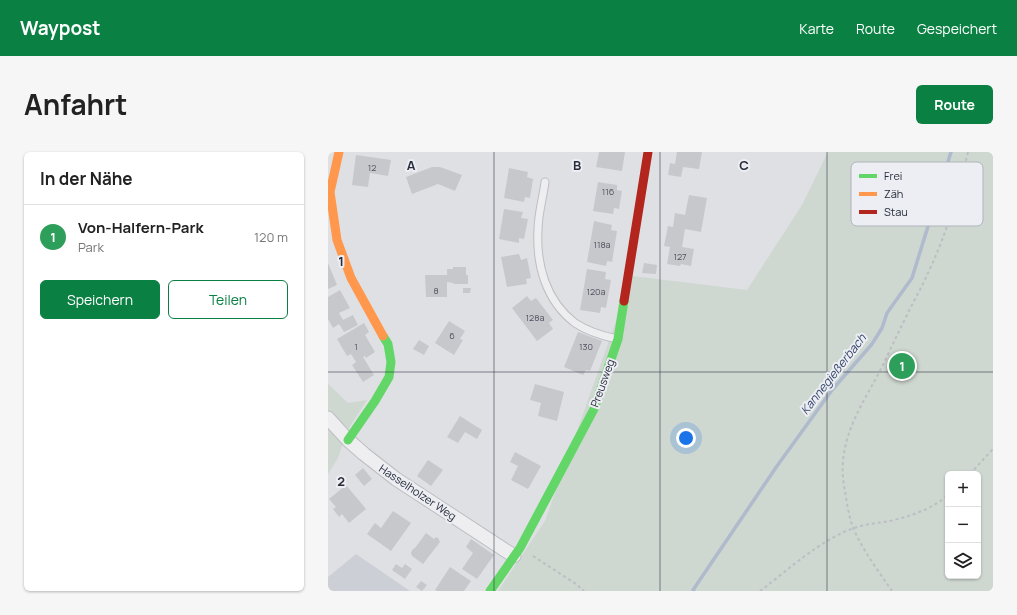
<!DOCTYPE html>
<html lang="de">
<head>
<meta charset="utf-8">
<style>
  body { margin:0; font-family:Manrope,sans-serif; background:#f6f6f6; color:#222 }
  .controls { position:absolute; right:12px; bottom:12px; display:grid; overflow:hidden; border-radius:6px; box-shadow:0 1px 3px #0004 }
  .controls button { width:36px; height:36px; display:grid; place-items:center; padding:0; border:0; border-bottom:1px solid #e0e0e0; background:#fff; color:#222; font:20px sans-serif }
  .you { position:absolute; left:358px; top:286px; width:14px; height:14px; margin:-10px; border:3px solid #fff; border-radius:50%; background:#1a73e8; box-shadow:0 0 0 6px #1a73e833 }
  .badge { display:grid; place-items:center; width:26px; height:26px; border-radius:50%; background:#0b8043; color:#fff; font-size:13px; font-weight:700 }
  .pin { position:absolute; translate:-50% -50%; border:2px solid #fff; box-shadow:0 1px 4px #0006 }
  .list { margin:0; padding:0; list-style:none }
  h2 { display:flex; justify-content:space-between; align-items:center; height:52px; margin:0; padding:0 16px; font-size:17px }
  h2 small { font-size:13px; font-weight:400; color:#767676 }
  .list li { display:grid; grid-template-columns:26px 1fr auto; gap:12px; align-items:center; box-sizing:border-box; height:64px; padding:0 16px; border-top:1px solid #e0e0e0 }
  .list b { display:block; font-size:15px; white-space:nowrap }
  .list p { margin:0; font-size:13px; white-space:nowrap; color:#767676 }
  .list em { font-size:13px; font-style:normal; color:#767676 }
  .actions { display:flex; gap:8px; padding:12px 16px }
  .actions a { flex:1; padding:9px 0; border:1px solid #0b8043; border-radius:6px; text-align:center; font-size:14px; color:#0b8043 }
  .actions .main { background:#0b8043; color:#fff }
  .icon { flex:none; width:22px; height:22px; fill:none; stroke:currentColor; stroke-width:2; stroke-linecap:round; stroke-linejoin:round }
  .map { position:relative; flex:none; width:665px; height:439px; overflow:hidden; border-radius:6px }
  header { display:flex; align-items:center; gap:24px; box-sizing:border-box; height:56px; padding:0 20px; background:#0b8043; color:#fff }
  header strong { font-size:19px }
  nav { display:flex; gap:22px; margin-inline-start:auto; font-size:14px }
  .intro { display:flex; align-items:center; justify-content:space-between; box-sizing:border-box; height:96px; padding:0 24px }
  h1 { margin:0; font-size:28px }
  .button { padding:10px 18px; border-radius:6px; background:#0b8043; color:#fff; font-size:14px; font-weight:700 }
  main { display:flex; gap:24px; padding:0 24px }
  aside { flex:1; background:#fff; border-radius:6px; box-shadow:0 1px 3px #0004 }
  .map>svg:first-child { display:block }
  .built { fill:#cdcfd7 }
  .green { fill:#ced7d0; fill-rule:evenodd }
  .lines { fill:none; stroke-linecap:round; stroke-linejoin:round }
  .stream { stroke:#afbacd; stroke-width:3.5 }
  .building { fill:#c7c8cc }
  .lane-casing { stroke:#bdbec2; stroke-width:9 }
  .street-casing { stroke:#bdbec2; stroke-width:15 }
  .path { stroke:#bdbec4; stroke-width:2; stroke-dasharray:3 3; stroke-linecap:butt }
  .lane { stroke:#eeeef0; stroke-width:7 }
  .street { stroke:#eeeef0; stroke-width:13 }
  .fast { stroke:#63d668; stroke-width:9 }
  .slow { stroke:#ff974d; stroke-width:9 }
  .jam { stroke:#b3261e; stroke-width:9 }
  .grid { fill:none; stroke:#282d3b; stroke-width:1; stroke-opacity:0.55 }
  .labels { text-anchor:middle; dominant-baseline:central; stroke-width:4; stroke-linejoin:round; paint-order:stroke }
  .number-label { font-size:9px; fill:#505460 }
  .street-label { font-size:11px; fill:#282d3b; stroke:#eceef3 }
  .water-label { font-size:12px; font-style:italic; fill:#36476b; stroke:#eceef3 }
  .key { fill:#eceef3; stroke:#b1b4bc; stroke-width:1 }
  .key-label { font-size:11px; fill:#282d3b }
  .grid-label { font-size:13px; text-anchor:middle; font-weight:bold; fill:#282d3b; stroke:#eceef3; stroke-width:4; stroke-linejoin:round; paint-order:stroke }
</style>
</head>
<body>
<header>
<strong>Waypost</strong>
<nav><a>Karte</a><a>Route</a><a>Gespeichert</a></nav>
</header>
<div class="intro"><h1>Anfahrt</h1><a class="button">Route</a></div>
<main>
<aside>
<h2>In der Nähe<small></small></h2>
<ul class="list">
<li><span class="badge" style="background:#2e9e5b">1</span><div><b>Von-Halfern-Park</b><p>Park</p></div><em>120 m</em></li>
</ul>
<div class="actions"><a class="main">Speichern</a><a>Teilen</a></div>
</aside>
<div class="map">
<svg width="665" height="439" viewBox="0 0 665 439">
  <rect width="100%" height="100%" fill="#dfe0e4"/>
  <path class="built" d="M28 402 82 439H0V425Z"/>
  <path class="green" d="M500 0H665V439H170L217 369 304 124 419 138 474 53ZM620 322H650V424H620Z
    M0 232 20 251 39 248 19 279 10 306 0 322Z"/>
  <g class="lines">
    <path class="stream" d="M366 439 365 438 449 314 504 238 544 192 554 176 559 161 584 126 623 0"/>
  </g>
  <path class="building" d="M271 0H297L294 19 268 15Z
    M349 0H374L371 17 355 15 353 25 340 23 342 11 347 12Z
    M28 3 63 8 60 24 42 21 40 35 24 33Z
    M104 15H112L134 23 127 39 110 32 84 42 78 25Z
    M181 16 200 20 199 25 205 27 202 46 197 45 196 50 176 46Z
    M270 30 289 33V38L294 39 291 57 286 56 285 62 265 59Z
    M361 43 379 46 373 80 357 77 354 95 366 97 363 114 353 112 352 114 339 112 342 95 336 94 340 74 345 75 347 61 357 63Z
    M176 57 195 60 193 66 200 67 196 87 191 86V91L171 87Z
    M266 69 284 73 283 78 289 79 284 110 279 109 278 114 259 110Z
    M191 102 193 108 199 106 203 126 198 127 199 132 179 135 173 105Z
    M0 111 9 133 0 137Z
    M316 111 329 113 328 122 314 121Z
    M125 115H138V123H140V132H125L126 131 119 130V145H98L97 123H119V117H125Z
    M259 117 278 120 277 127 283 128 278 156 273 155 272 161 252 158Z
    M135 136H143L142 141H135Z
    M12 138 22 156 11 161 15 168 25 163 30 173 16 180 11 172 5 176 0 167V145Z
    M199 144 203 149 208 146 225 168 221 171 225 177 209 189 184 156Z
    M121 169 137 179 132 187 135 188 126 203 107 191Z
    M36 171 41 180 37 183 47 200 38 206 37 204 35 205 46 223 35 230 24 213 28 210 23 202 19 204 9 187Z
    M250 180 274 189 262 219 258 218 255 223 236 215Z
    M91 188 101 194 96 203 85 197Z
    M207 232 236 240 229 269 210 264 213 251 202 248Z
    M132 264 154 278 149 287 137 280 130 291 119 285Z
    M187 300 213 314 200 337 183 328 190 314 182 310Z
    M100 308 115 318 103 334 89 324Z
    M35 316 44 327 36 334 27 323Z
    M18 333 38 357 21 371 14 362 11 365 5 357 8 355 1 347Z
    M65 359 83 371 63 399 39 382 47 371 53 376Z
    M98 381 106 387 108 385 110 386 112 390 95 412 84 404 83 401 84 398 87 396Z
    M143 387 166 403 149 427 134 417 145 401 138 395Z
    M68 412 74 416 77 412 84 417 77 427 64 418Z
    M122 415 143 429 136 439H109L107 438Z
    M93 429 99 433 94 439 88 435Z"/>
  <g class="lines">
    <g class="lane-casing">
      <path id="lane" d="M217 30C215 46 210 62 210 78 208 113 218 149 247 171 259 179 275 184 289 187"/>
    </g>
    <g class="street-casing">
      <path id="street" d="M0 266 20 288 36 302 68 327 186 404"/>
    </g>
    <path class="path" d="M642 322 665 297
      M205 404 248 432 256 439
      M432 439C460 418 492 388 526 376 538 372 550 371 562 369 583 364 604 357 620 343
      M564 439C551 420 536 400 526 378 521 366 519 352 517 339 515 330 514 319 515 309 518 274 538 246 554 215 562 198 570 181 579 163 585 150 593 137 599 123 618 84 630 42 640 0"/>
    <use href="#lane" class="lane"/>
    <use href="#street" class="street"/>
    <path class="fast" d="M20 288 47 249 61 225 63 210 60 192 55 184
      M162 439 192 396 266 257 290 187 296 149"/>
    <path class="slow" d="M11 0 2 40 9 88 23 126 55 184"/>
    <path class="jam" d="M296 149 320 0"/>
  </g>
  <path class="grid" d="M166 0V439M332 0V439M499 0V439M0 220H665"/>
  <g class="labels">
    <g class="number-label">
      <text x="44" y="15">12</text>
      <text x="280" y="39">116</text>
      <text x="274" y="92">118a</text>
      <text x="352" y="104">127</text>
      <text x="108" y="138">8</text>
      <text x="268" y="139">120a</text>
      <text x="207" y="165">128a</text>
      <text x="124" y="183">6</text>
      <text x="28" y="194">1</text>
      <text x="258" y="194">130</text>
    </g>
    <g class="street-label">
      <text transform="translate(274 231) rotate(-70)">Preusweg</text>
      <text transform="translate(90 340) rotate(34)">Hasselholzer Weg</text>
    </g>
    <g class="water-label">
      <text transform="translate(505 222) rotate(-52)">Kannegießerbach</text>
    </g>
  </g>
  <rect x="523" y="10" width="132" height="64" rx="6" class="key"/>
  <rect x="531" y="22" width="18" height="4" fill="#63d668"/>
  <rect x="531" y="40" width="18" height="4" fill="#ff974d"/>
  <rect x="531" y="58" width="18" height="4" fill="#b3261e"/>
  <g class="key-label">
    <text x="556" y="28">Frei</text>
    <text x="556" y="46">Zäh</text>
    <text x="556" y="64">Stau</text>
  </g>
  <g class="grid-label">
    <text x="83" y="18">A</text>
    <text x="249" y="18">B</text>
    <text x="416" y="18">C</text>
    <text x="13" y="114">1</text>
    <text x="13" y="334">2</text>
  </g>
</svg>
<div class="controls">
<button>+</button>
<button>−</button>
<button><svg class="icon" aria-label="layers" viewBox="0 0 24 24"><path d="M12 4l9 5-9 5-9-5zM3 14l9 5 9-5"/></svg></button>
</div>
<div class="you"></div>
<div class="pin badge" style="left:574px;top:214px;background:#2e9e5b">1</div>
</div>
</main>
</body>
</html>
